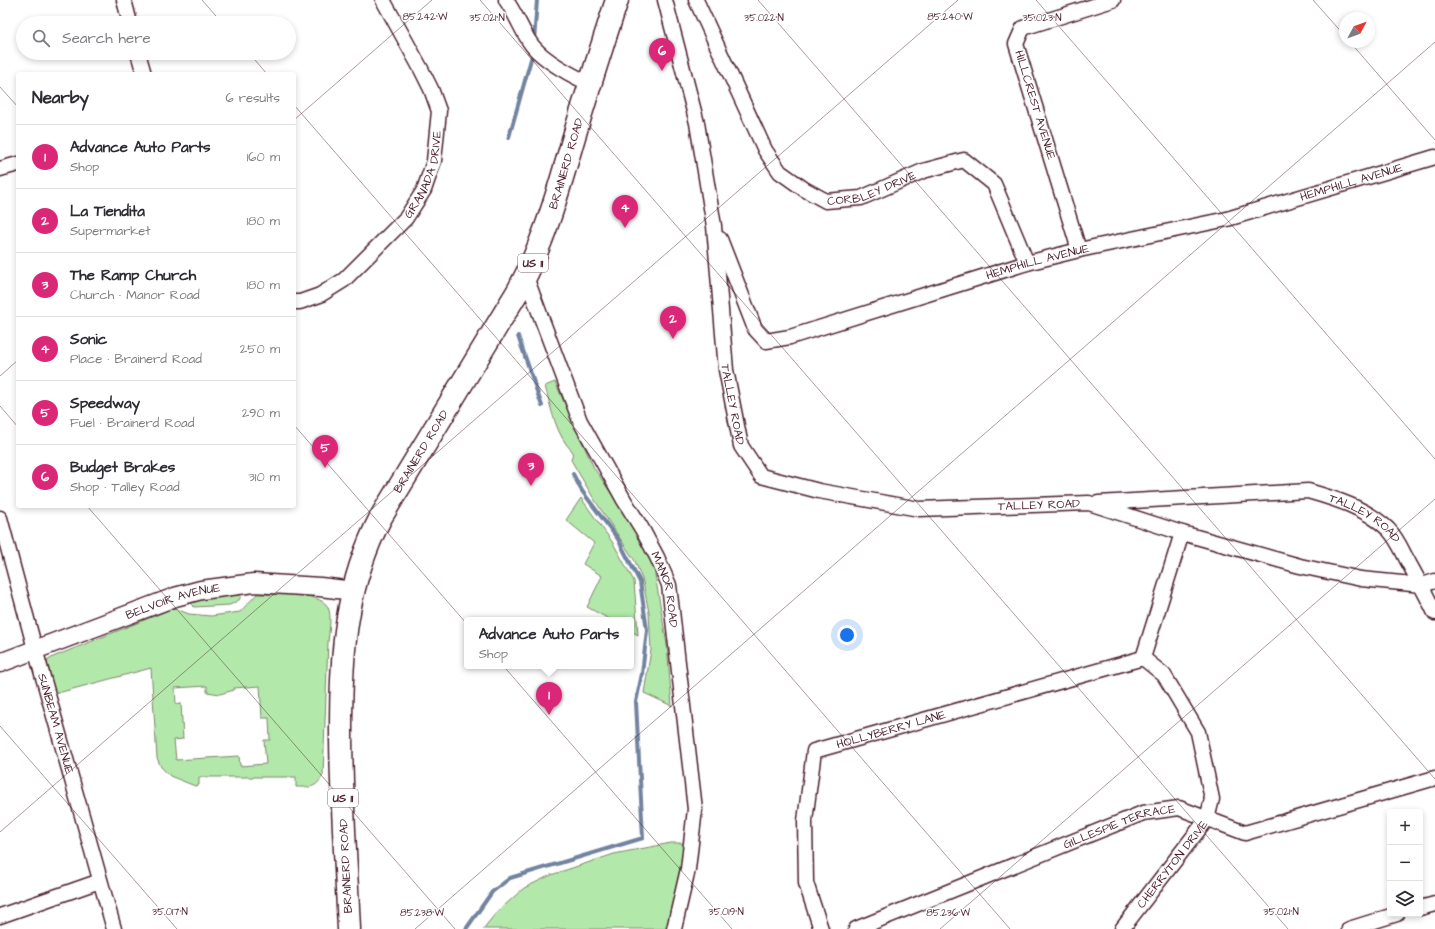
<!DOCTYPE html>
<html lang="en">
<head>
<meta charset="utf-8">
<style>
  body { margin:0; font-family:"Architects Daughter",sans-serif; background:#f7f7f7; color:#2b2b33 }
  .controls { position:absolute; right:12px; bottom:12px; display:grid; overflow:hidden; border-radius:4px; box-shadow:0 2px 6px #0003 }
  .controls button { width:36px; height:36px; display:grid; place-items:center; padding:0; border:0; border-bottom:1px solid #e1e1e2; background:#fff; color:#2b2b33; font:20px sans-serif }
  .compass { position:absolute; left:1339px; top:12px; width:36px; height:36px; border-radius:50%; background:#fff; box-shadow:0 2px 6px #0003; rotate:49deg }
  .you { position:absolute; left:847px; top:635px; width:14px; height:14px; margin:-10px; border:3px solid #fff; border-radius:50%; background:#1a73e8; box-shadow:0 0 0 6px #1a73e833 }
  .badge { display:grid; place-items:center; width:26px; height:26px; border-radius:50%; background:#db2777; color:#fff; font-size:13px; font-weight:700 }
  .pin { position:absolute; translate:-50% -33px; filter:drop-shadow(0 1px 2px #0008) }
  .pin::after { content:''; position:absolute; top:21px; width:14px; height:12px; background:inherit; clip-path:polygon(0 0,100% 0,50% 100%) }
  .popup { position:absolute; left:464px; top:617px; width:170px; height:52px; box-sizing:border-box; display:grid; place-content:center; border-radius:4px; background:#fff; filter:drop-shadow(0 1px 3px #0005); font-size:13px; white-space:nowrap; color:#7c7c81 }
  .popup b { font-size:15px; color:#2b2b33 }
  .popup::after { content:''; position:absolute; left:50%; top:100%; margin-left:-8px; border:8px solid transparent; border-top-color:#fff }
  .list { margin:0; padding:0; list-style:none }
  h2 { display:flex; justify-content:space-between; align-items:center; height:52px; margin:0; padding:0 16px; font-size:17px }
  h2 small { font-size:13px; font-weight:400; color:#7c7c81 }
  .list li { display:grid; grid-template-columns:26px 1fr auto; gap:12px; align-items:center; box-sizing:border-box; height:64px; padding:0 16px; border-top:1px solid #e1e1e2 }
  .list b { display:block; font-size:15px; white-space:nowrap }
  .list p { margin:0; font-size:13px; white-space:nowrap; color:#7c7c81 }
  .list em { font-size:13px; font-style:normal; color:#7c7c81 }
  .icon { flex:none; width:22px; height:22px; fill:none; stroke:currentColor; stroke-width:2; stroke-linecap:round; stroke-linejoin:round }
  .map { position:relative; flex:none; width:1435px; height:929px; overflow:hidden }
  .search { position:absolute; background:#fff; box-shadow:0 2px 6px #0003; left:16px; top:16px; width:280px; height:44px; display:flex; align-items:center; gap:10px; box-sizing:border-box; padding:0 14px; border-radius:22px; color:#7c7c81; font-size:15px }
  .panel { position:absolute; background:#fff; box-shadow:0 2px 6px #0003; left:16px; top:72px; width:280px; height:436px; border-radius:4px }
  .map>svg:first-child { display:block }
  .green { fill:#b3e8ab; stroke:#7e846b; fill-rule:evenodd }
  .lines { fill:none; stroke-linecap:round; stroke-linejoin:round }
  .stream { stroke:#72839f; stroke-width:4 }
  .minor-casing { stroke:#4a1f2b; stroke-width:17 }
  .tertiary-casing { stroke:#4a1f2b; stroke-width:21 }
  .primary-casing { stroke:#4a1f2b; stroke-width:25 }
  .minor { stroke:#fff; stroke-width:14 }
  .tertiary { stroke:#fff; stroke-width:18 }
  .primary { stroke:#fff; stroke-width:22 }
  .ticks { fill:none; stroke:#4a1f2b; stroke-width:1; stroke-opacity:0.45 }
  .labels { text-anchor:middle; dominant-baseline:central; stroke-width:3; stroke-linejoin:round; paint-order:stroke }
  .shield { fill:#fff; stroke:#80626b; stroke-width:1 }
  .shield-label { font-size:11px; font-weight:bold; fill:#4a1f2b }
  .street-label { font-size:12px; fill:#4a1f2b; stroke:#fff }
  .ticks-label { font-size:10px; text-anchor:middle; fill:#4a1f2b; stroke:#fff; stroke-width:3; stroke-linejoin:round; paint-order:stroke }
</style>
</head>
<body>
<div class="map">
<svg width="1435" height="929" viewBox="0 0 1435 929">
  <rect width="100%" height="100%" fill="#fff"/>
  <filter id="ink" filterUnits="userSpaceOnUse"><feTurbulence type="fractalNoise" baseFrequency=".025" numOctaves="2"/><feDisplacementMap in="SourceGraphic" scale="8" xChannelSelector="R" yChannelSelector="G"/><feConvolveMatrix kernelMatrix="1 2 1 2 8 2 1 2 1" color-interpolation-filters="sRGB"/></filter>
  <g filter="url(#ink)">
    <path class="green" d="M555 382 594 468 625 514 653 563 667 645 672 706 644 693 651 650 649 613 643 582 635 561 594 499 571 460 573 452C556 436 551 408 545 386Z
      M581 498 613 543 634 581 638 635 631 631V620H611L587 607 602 576 583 564 594 543 566 520Z
      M238 593 241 596 239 600 230 605 194 607 190 601Z
      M257 594C274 595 319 591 328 607 332 616 329 632 328 642L323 775C316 789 310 787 296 787V777H199V785L195 786 170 776 161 767 157 758 151 668 54 694 46 673 47 661 53 657 174 608 189 614 211 616 240 612ZM207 686V692L220 694 234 690V688L260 686 262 718H269L270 740H264L266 764 240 766 239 756 176 760 174 740 183 739 181 703 176 704 175 688Z
      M671 843H685L668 929H483L496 913 524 888 551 875 614 854Z"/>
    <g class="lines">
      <path class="stream" d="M534 41 537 0
        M509 137 533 52
        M518 336 542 406
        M466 929 492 892 510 878 643 838 636 702 642 674 647 630 640 582 618 539 582 491 573 474"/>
      <g class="minor-casing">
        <g id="minor">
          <path d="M124 0 130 23"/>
          <path d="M506 0C515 13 521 28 529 41 540 59 571 75 590 84"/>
          <path id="s1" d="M665 0 697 123 714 226 726 370 741 446 761 476 819 491 919 509 1089 503 1182 533 1300 566 1361 579 1422 585 1435 581"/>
          <path id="s2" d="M696 0 765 150 780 172 804 189 826 201 861 198 923 171 964 160 994 184 1027 263"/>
          <path d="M138 53 144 74"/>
          <path d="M0 169 18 164"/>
          <path id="s3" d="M720 239 755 329 766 341 790 337 1027 263 1079 250 1227 219 1435 157"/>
          <path d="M1079 250 1016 44 1023 28 1113 0"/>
          <path id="s4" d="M526 277 580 421 624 500 642 529 657 557 669 585 695 809 688 869 674 929"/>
          <path id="s5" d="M294 302H300L320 295 344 280 406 218 424 190 434 161 439 111 431 89 421 69 383 0"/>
          <path id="s6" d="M1098 503 1308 491C1336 499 1366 508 1388 529 1396 537 1401 548 1406 558 1416 576 1426 594 1435 613"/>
          <path id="s7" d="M0 518 35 649 114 929"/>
          <path d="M1420 908 1435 904"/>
          <path d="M0 916 100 881"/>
          <path id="s8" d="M821 929 806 883 805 821 814 751 1143 658"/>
          <path id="s9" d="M856 929 1143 813 1179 808 1245 833 1435 778"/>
          <path id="s10" d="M1122 929 1207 819 1212 799 1198 732 1164 675 1143 658 1182 533"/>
          <path d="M1349 929 1397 914"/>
        </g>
      </g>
      <g class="tertiary-casing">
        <g id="tertiary">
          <path id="s11" d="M0 663 175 597 201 590 254 583 320 587 354 591"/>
        </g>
      </g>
      <g class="primary-casing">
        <g id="primary">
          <path id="s12" d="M349 929C346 862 341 796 341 729 341 653 345 586 381 517L518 291C544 243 558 192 573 140 587 93 602 46 617 0"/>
        </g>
      </g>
      <use href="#minor" class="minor"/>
      <use href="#tertiary" class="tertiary"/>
      <use href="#primary" class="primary"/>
    </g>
  </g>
  <path class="ticks" d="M202 0 222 23M480 0 1288 929M758 0 1435 779M1036 0 1435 459M1313 0 1345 36M1350 42 1435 140M249 53 267 74M0 87 18 107M294 105 1010 929M294 120 432 0M0 376 18 360M0 406 18 427M294 425 732 929M87 506 455 929M0 726 177 929M0 832 958 0M415 929 1435 42M940 929 1435 499"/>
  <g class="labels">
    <g class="shield">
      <rect x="518" y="254" width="30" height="18" rx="3"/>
      <rect x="328" y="789" width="30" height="18" rx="3"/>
    </g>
    <g class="shield-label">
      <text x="533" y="263">US 11</text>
      <text x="343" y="798">US 11</text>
    </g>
    <g class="street-label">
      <text transform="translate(1035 105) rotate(73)">HILLCREST AVENUE</text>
      <text stroke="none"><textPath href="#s12" startOffset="819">BRAINERD ROAD</textPath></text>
      <text stroke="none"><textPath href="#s5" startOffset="191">GRANADA DRIVE</textPath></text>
      <text stroke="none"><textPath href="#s3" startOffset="720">HEMPHILL AVENUE</textPath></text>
      <text stroke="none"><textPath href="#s2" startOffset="294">CORBLEY DRIVE</textPath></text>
      <text stroke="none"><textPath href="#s3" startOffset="396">HEMPHILL AVENUE</textPath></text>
      <text stroke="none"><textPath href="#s1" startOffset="411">TALLEY ROAD</textPath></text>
      <text stroke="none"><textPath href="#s12" startOffset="495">BRAINERD ROAD</textPath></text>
      <text stroke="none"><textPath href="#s1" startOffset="771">TALLEY ROAD</textPath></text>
      <text stroke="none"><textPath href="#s6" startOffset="274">TALLEY ROAD</textPath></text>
      <text stroke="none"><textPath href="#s4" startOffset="344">MANOR ROAD</textPath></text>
      <text stroke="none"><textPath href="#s11" startOffset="184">BELVOIR AVENUE</textPath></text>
      <text stroke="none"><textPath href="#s7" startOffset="213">SUNBEAM AVENUE</textPath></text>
      <text stroke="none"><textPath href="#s8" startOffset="261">HOLLYBERRY LANE</textPath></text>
      <text stroke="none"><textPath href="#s9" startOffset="283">GILLESPIE TERRACE</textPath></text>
      <text stroke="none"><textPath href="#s10" startOffset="82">CHERRYTON DRIVE</textPath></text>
      <text transform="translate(346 866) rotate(-93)">BRAINERD ROAD</text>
    </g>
  </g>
  <g class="ticks-label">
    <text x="425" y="20">85.242°W</text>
    <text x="950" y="20">85.240°W</text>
    <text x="764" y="21">35.022°N</text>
    <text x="1042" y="21">35.023°N</text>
    <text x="487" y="21">35.021°N</text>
    <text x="170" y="915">35.017°N</text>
    <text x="726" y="915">35.019°N</text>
    <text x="1281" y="915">35.021°N</text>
    <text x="422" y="916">85.238°W</text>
    <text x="948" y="916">85.236°W</text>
  </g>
</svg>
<div class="controls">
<button>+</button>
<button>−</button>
<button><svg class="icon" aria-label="layers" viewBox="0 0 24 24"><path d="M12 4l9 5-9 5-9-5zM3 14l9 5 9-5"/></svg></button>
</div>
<svg class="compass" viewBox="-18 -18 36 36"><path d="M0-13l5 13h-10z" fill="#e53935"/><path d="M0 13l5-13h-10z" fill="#7c7c81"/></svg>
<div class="you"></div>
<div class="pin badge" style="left:549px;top:715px">1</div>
<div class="popup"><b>Advance Auto Parts</b>Shop</div>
<div class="pin badge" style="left:673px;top:339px">2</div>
<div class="pin badge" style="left:531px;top:486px">3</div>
<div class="pin badge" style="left:625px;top:228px">4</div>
<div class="pin badge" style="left:325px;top:468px">5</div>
<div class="pin badge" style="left:662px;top:71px">6</div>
<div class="search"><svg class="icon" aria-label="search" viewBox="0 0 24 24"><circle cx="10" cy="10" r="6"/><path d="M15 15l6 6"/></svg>Search here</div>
<section class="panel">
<h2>Nearby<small>6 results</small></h2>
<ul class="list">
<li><span class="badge">1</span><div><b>Advance Auto Parts</b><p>Shop</p></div><em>160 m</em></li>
<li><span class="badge">2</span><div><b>La Tiendita</b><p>Supermarket</p></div><em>180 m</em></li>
<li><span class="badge">3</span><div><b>The Ramp Church</b><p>Church · Manor Road</p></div><em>180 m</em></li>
<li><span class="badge">4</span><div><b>Sonic</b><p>Place · Brainerd Road</p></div><em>250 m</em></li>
<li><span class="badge">5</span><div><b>Speedway</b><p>Fuel · Brainerd Road</p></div><em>290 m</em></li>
<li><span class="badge">6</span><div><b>Budget Brakes</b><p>Shop · Talley Road</p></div><em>310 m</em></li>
</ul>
</section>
</div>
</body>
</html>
